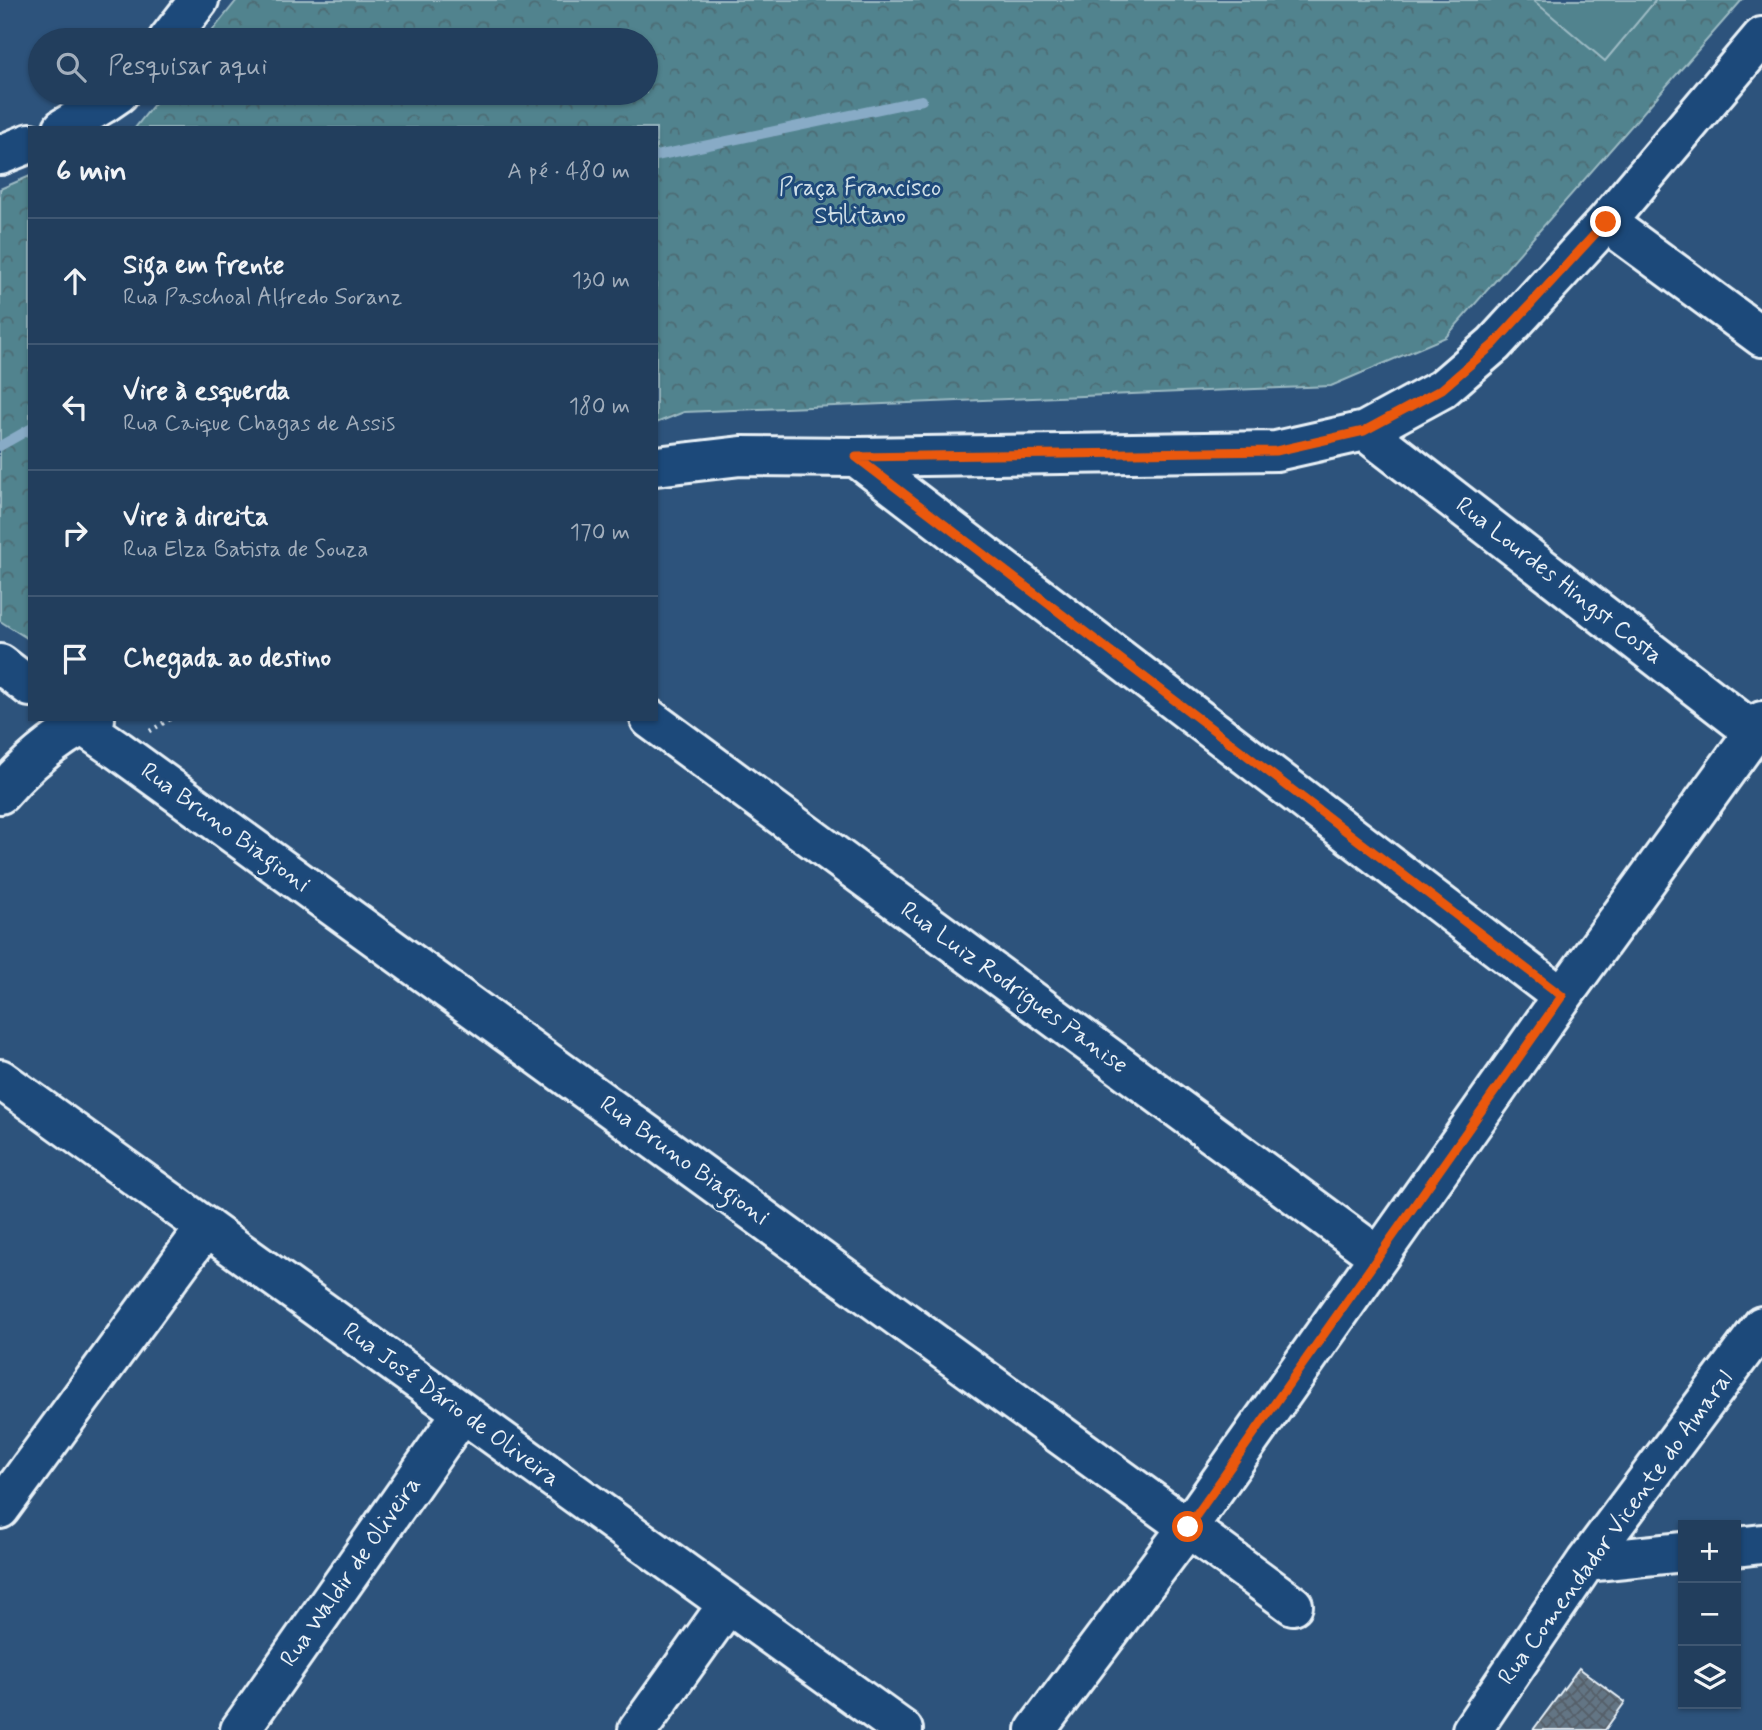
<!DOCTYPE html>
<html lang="pt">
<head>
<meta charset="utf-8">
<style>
  body { margin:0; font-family:Mynerve,sans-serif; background:#2a4563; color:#f1f3f6 }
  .controls { position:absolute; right:21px; bottom:21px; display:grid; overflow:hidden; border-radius:0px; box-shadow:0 2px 5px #0004 }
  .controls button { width:63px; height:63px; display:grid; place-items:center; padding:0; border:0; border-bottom:2px solid #3f5772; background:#223e5d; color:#f1f3f6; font:35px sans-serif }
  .stop { position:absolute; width:21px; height:21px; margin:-16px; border:5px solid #ea580c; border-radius:50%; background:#fff }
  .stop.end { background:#ea580c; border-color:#fff; box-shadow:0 2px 7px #0008 }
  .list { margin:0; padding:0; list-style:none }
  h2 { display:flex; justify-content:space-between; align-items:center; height:91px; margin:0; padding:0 28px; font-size:30px }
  h2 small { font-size:23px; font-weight:400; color:#a2aebc }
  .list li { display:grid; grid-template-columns:46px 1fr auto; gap:21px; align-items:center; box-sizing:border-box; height:126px; padding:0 28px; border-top:2px solid #3f5772 }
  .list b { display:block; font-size:26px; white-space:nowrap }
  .list p { margin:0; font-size:23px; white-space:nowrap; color:#a2aebc }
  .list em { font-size:23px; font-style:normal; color:#a2aebc }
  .icon { flex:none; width:38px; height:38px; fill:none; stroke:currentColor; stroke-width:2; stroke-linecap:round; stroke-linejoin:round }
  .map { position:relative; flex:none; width:1762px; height:1730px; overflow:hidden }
  .search { position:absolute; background:#223e5d; box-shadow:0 2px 5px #0004; left:28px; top:28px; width:630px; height:77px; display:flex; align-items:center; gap:18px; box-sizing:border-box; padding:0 24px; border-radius:38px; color:#a2aebc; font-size:26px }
  .panel { position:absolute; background:#223e5d; box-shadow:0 2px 5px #0004; left:28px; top:126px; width:630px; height:595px; border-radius:0px }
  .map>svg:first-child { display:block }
  .forest { fill:url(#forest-crowns); stroke:#9cbac3; stroke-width:2 }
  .garden { fill:#51838e; stroke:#9cbac3; stroke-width:2 }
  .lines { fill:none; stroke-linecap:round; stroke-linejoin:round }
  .stream { stroke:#88abc6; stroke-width:10 }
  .building { fill:url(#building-cross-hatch); stroke:#e8f1f8; stroke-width:2 }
  .minor-casing { stroke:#e8f1f8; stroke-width:44 }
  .path { stroke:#e8f1f8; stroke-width:4.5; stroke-dasharray:2 5; stroke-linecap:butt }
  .minor { stroke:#1f4a7a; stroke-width:38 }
  .route { stroke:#ea580c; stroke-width:9 }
  .labels { text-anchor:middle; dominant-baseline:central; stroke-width:6; stroke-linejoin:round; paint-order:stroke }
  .park-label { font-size:24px; fill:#d1e0e8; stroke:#1f4a7a }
  .street-label { font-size:24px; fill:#e8f1f8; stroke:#1f4a7a }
</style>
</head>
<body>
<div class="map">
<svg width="1762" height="1730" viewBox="0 0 1762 1730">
  <defs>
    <pattern id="forest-crowns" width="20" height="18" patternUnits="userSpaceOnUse" patternTransform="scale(1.75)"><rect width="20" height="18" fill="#51838e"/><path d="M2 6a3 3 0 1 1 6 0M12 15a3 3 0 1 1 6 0" fill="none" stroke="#4d6b73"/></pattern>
    <pattern id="building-cross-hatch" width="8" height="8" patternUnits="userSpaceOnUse" patternTransform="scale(1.75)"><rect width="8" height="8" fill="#647584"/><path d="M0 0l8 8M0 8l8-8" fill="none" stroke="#555e67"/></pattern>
  </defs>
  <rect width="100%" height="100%" fill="#2d537c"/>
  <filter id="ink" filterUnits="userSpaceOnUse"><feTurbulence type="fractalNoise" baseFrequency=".0143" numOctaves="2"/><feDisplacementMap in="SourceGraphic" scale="14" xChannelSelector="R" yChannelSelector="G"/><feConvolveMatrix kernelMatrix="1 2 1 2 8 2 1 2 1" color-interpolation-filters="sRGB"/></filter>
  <g filter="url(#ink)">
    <path class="forest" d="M237 0H1742L1446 337 1331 386 684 412 656 423V128H135L163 93H646V40H205Z
      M30 176V640L0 621V189Z"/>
    <path class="garden" d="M1533 0H1656L1605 61Z"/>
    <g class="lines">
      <path class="stream" d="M656 156 922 100
        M0 446 30 429"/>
    </g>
    <path class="building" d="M1579 1668 1625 1702 1605 1730H1533Z"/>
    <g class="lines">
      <g class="minor-casing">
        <path id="minor" d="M168 40 199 0
          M63 128 103 104 119 93
          M0 155 30 143
          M1606 222 1762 337
          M1365 431 1754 732
          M856 457 1562 997
          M656 466 741 456 856 457 1276 451 1365 431 1442 389 1494 344 1606 222 1762 37
          M0 664 30 687
          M73 719 118 750 1172 1516 1293 1605
          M650 719 1378 1256
          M0 794C26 764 58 736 95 719
          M0 1079 903 1730
          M0 1509 206 1227
          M1736 1547 1762 1544
          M1586 1562 1683 1552
          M240 1730 462 1413
          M638 1730 728 1604
          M1036 1730 1188 1527 1562 997 1762 721
          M1472 1730 1586 1562 1762 1326"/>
      </g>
      <path class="path" d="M150 731 170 719"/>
      <use href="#minor" class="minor"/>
    </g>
  </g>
  <g class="lines" filter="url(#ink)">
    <path class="route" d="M1188 1527 1562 996 856 457 1276 451 1364 431 1442 389 1494 344 1606 222"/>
  </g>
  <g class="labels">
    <g class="park-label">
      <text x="860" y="188">Praça Francisco<tspan x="860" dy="28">Stilitano</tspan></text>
    </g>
    <g class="street-label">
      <text transform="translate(1559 581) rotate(38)">Rua Lourdes Hingst Costa</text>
      <text transform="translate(225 828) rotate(36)">Rua Bruno Biagioni</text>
      <text transform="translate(1014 988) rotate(36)">Rua Luiz Rodrigues Panise</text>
      <text transform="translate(684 1161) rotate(36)">Rua Bruno Biagioni</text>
      <text transform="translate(451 1405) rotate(36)">Rua José Dário de Oliveira</text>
      <text transform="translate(1616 1528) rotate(-54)">Rua Comendador Vicente do Amaral</text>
      <text transform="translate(351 1572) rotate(-55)">Rua Waldir de Oliveira</text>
    </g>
  </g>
</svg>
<div class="controls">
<button>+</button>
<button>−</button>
<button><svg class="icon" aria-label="layers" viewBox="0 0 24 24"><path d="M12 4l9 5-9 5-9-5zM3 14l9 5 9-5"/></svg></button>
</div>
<div class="stop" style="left:1188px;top:1527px"></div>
<div class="stop end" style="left:1606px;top:222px"></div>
<div class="search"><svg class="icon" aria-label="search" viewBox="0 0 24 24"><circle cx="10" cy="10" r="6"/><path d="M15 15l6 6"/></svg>Pesquisar aqui</div>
<section class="panel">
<h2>6 min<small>A pé · 480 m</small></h2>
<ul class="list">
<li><svg class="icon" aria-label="ahead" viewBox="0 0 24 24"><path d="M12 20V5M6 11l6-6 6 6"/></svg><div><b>Siga em frente</b><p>Rua Paschoal Alfredo Soranz</p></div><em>130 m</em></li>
<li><svg class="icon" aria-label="left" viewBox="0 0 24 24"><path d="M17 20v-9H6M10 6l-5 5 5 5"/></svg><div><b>Vire à esquerda</b><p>Rua Caique Chagas de Assis</p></div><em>180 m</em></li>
<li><svg class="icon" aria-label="right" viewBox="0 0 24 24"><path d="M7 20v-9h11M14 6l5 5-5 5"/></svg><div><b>Vire à direita</b><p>Rua Elza Batista de Souza</p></div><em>170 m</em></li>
<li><svg class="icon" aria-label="arrive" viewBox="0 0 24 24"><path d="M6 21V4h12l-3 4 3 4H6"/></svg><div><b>Chegada ao destino</b></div></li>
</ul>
</section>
</div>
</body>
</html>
